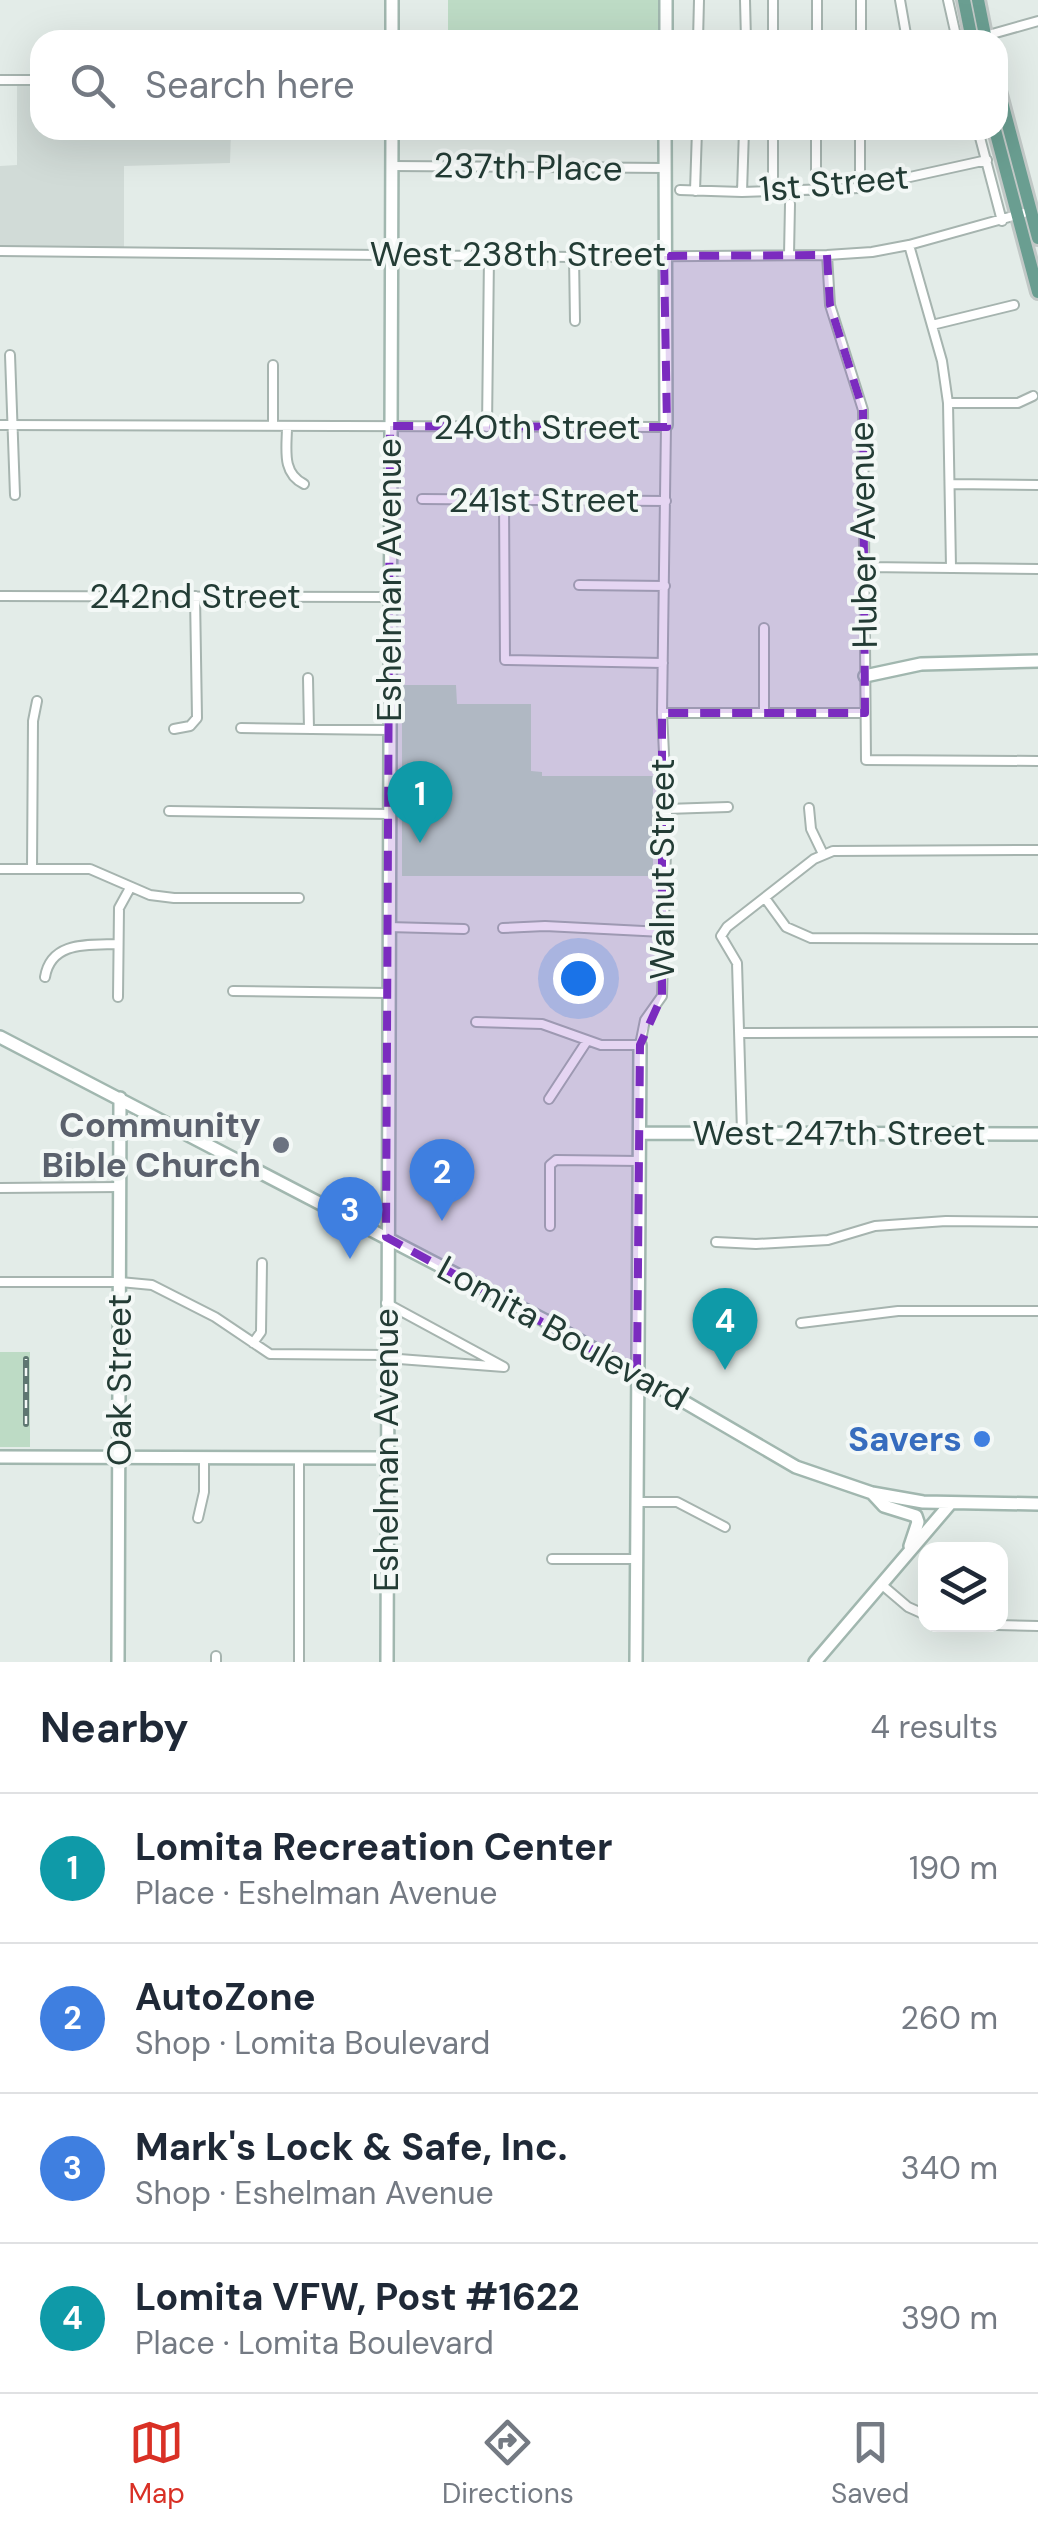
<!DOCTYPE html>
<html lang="en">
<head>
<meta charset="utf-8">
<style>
  body { margin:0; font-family:"DM Sans",sans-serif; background:#f6f6f7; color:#1f2937 }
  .controls { position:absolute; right:30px; bottom:30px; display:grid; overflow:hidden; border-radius:20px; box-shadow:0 10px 40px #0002 }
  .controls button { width:90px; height:90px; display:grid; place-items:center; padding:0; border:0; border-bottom:2px solid #e0e1e3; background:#fff; color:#1f2937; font:50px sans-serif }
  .you { position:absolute; left:578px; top:978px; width:35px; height:35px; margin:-25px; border:8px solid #fff; border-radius:50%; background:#1a73e8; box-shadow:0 0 0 15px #1a73e833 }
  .badge { display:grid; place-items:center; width:65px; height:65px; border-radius:50%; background:#d93025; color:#fff; font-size:32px; font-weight:700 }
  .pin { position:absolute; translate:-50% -82px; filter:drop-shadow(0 2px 5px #0008) }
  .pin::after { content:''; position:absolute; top:52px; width:35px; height:30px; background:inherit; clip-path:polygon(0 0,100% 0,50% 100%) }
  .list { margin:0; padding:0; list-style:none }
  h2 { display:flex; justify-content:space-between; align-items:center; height:130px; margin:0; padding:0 40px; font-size:42px }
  h2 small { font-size:32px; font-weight:400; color:#747a83 }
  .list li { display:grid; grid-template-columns:65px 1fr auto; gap:30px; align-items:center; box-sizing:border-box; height:150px; padding:0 40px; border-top:2px solid #e0e1e3 }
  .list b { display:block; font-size:38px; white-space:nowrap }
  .list p { margin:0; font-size:32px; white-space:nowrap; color:#747a83 }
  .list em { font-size:32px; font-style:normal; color:#747a83 }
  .icon { flex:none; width:55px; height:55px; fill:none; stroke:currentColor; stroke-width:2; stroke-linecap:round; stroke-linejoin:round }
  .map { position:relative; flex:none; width:1038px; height:1662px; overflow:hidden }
  .search { position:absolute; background:#fff; box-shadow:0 10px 40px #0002; left:30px; right:30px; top:30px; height:110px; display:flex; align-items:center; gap:25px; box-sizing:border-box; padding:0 35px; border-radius:30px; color:#747a83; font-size:38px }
  .sheet { height:730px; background:#fff }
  nav { display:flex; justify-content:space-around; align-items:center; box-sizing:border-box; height:140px; border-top:2px solid #e0e1e3; background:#fff; font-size:28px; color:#747a83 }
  nav a { display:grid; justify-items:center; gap:5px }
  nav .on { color:#d93025 }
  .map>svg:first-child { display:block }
  .built { fill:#d1dbd7 }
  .green { fill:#bddbc5 }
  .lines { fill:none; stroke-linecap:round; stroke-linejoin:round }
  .street-casing { stroke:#a6b4af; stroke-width:12 }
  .secondary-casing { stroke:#a1b7af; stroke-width:16 }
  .primary-casing { stroke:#c1c8c6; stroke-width:18 }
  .street { stroke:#fff; stroke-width:8 }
  .secondary { stroke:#fff; stroke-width:11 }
  .primary { stroke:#6a9e91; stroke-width:12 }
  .rail-casing { stroke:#5e7771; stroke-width:6 }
  .rail { stroke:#f3f8f6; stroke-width:2.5; stroke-dasharray:8; stroke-linecap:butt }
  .marked { fill:#7b2cbf; fill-opacity:0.2; stroke:#7b2cbf; stroke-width:8; stroke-dasharray:20 12; stroke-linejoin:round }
  .worship-dot { fill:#6b7280; stroke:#f3f8f6; stroke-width:4 }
  .shop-dot { fill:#3f7fe0; stroke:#f3f8f6; stroke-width:4 }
  .labels { text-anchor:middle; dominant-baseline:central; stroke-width:8; stroke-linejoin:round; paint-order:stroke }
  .street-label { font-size:35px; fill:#233c35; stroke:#f3f8f6 }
  .worship-label { font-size:35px; font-weight:bold; fill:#5b616d; stroke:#f3f8f6; text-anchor:end }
  .shop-label { font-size:35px; font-weight:bold; fill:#366cbe; stroke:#f3f8f6; text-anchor:end }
</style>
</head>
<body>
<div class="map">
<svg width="1038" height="1662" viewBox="0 0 1038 1662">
  <rect width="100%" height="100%" fill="#e3ece8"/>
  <path class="built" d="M17 81H40V130H231L230 163 124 166V251L0 249V166L17 165Z"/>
  <path class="green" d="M448 0H665V40H504V35L448 36Z
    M402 685H456L457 704H531V771L542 772V776H653V876H402Z
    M0 1352H30V1447H0Z"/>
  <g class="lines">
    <g class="street-casing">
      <path id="street" d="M745 0 746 40
        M773 0V40
        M900 0 907 40
        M948 0 957 40
        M985 36 1038 21
        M698 40 699 0
        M817 40V0
        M861 40V0
        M0 80H40
        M773 130V190
        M860 130V188
        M978 130 1002 221
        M895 132 905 130
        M391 166 665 168
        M680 190 742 192 860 188 987 160
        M816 190V130
        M695 191 697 130
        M742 192 744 130
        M909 245 942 361 948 403 951 567
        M0 251 574 257 827 255 872 252 909 245 1031 211
        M789 255 790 204
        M827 255 830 305 863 410 866 760 1038 761
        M574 257 575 321
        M932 325 1014 305
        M10 355 15 495
        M948 403H1018L1033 396
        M0 425 666 427
        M273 426V365
        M287 426C287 448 281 473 304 484
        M487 427 489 256
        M951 484 1038 485
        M422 499 666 501
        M504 502 505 660 663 663
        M865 567 1038 569
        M579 585 665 586
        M0 596 389 597
        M764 628V711
        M308 678 309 729
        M662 713H865
        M241 728 389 730
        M174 729 190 726 197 718 195 596
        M809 808 811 829 823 854
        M666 809 728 807
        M169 811 388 814
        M0 869H90L150 895 174 898H299
        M32 869 33 721 37 701
        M765 898 786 927 811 938 1038 939
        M388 927 464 929
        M503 928 545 926 663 932
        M45 977C51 941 88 945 117 944
        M233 991 387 993
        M118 997 119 908 130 888
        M476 1022 542 1024 601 1045H640L645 1020 662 996 667 814 662 713 666 425
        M739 1033 1038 1032
        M549 1099 587 1041
        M742 1132 737 963 721 936 727 927 814 859 833 851 1038 850
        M0 1188 120 1187
        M550 1226V1165L556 1160 639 1161
        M716 1242 756 1244 828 1240 875 1226 946 1221 1038 1222
        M0 1282H120L152 1285 215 1317 270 1354 386 1355
        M801 1323 898 1311H1038
        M253 1343 261 1332 262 1263
        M386 1358 504 1367 386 1303
        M637 1502H677L725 1527
        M198 1518 204 1492V1457
        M552 1559H636
        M881 1584 908 1607 926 1615
        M955 1624 1038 1626
        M216 1656V1662
        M299 1662V1458"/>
    </g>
    <g class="secondary-casing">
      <path id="secondary" d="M392 40V0
        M666 40V0
        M665 130 666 425
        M865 676 921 664 1038 661
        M0 1037 544 1320 796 1467 872 1493 923 1502 1038 1504
        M640 1133 1038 1134
        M0 1457 385 1458
        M872 1493 884 1506 916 1516 918 1522 910 1546
        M118 1662 120 1098
        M387 1662 392 130
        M636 1662 640 1045
        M815 1662 950 1504"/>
    </g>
    <g class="primary-casing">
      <path id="primary" d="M964 0 972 40
        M978 0 986 40
        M998 87 1038 238
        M995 130 1038 292"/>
    </g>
    <use href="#street" class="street"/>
    <use href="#secondary" class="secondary"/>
    <use href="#primary" class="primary"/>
    <g class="rail-casing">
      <path id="rail" d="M26 1424V1359"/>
    </g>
    <use href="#rail" class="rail"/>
  </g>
  <path class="marked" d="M827 255 830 305 863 410 865 713H662V996L640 1045 637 1374 386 1237 390 426 667 427 664 256Z"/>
  <circle class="worship-dot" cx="281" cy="1145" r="10"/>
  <circle class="shop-dot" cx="982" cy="1439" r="10"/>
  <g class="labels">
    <g class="street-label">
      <text transform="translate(528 167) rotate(1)">237th Place</text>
      <text transform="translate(834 183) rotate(-5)">1st Street</text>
      <text x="518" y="254">West 238th Street</text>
      <text x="537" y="427">240th Street</text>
      <text x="544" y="500">241st Street</text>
      <text transform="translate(863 535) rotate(-91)">Huber Avenue</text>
      <text transform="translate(389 580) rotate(-90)">Eshelman Avenue</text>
      <text x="195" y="596">242nd Street</text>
      <text transform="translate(662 869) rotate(-90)">Walnut Street</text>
      <text x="839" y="1133">West 247th Street</text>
      <text transform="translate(563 1333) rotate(29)">Lomita Boulevard</text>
      <text transform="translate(119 1380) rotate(-90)">Oak Street</text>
      <text transform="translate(386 1450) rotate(-90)">Eshelman Avenue</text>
    </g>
    <g class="worship-label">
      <text x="261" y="1125">Community<tspan x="261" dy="40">Bible Church</tspan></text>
    </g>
    <g class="shop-label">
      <text x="962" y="1439">Savers</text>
    </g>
  </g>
</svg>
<div class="controls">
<button><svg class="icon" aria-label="layers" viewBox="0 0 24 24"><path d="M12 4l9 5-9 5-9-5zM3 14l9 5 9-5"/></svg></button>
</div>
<div class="you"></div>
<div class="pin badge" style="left:420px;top:843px;background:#0f9aa8">1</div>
<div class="pin badge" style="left:442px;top:1221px;background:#3f7fe0">2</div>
<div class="pin badge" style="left:350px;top:1259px;background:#3f7fe0">3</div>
<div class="pin badge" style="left:725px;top:1370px;background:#0f9aa8">4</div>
<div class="search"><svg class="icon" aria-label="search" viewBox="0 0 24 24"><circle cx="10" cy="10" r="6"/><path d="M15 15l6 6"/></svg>Search here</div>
</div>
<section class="sheet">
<h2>Nearby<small>4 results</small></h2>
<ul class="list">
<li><span class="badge" style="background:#0f9aa8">1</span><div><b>Lomita Recreation Center</b><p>Place · Eshelman Avenue</p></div><em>190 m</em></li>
<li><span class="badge" style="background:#3f7fe0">2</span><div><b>AutoZone</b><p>Shop · Lomita Boulevard</p></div><em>260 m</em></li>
<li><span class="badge" style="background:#3f7fe0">3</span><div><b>Mark's Lock &amp; Safe, Inc.</b><p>Shop · Eshelman Avenue</p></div><em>340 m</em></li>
<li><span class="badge" style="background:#0f9aa8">4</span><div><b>Lomita VFW, Post #1622</b><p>Place · Lomita Boulevard</p></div><em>390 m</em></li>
</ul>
</section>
<nav>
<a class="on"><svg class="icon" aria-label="map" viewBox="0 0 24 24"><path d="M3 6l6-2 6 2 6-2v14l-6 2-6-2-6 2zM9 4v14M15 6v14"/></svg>Map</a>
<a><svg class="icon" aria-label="directions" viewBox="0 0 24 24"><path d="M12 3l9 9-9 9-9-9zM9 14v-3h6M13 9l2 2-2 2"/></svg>Directions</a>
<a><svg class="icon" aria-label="saved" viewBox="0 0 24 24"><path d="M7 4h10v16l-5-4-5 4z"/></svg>Saved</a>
</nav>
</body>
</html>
